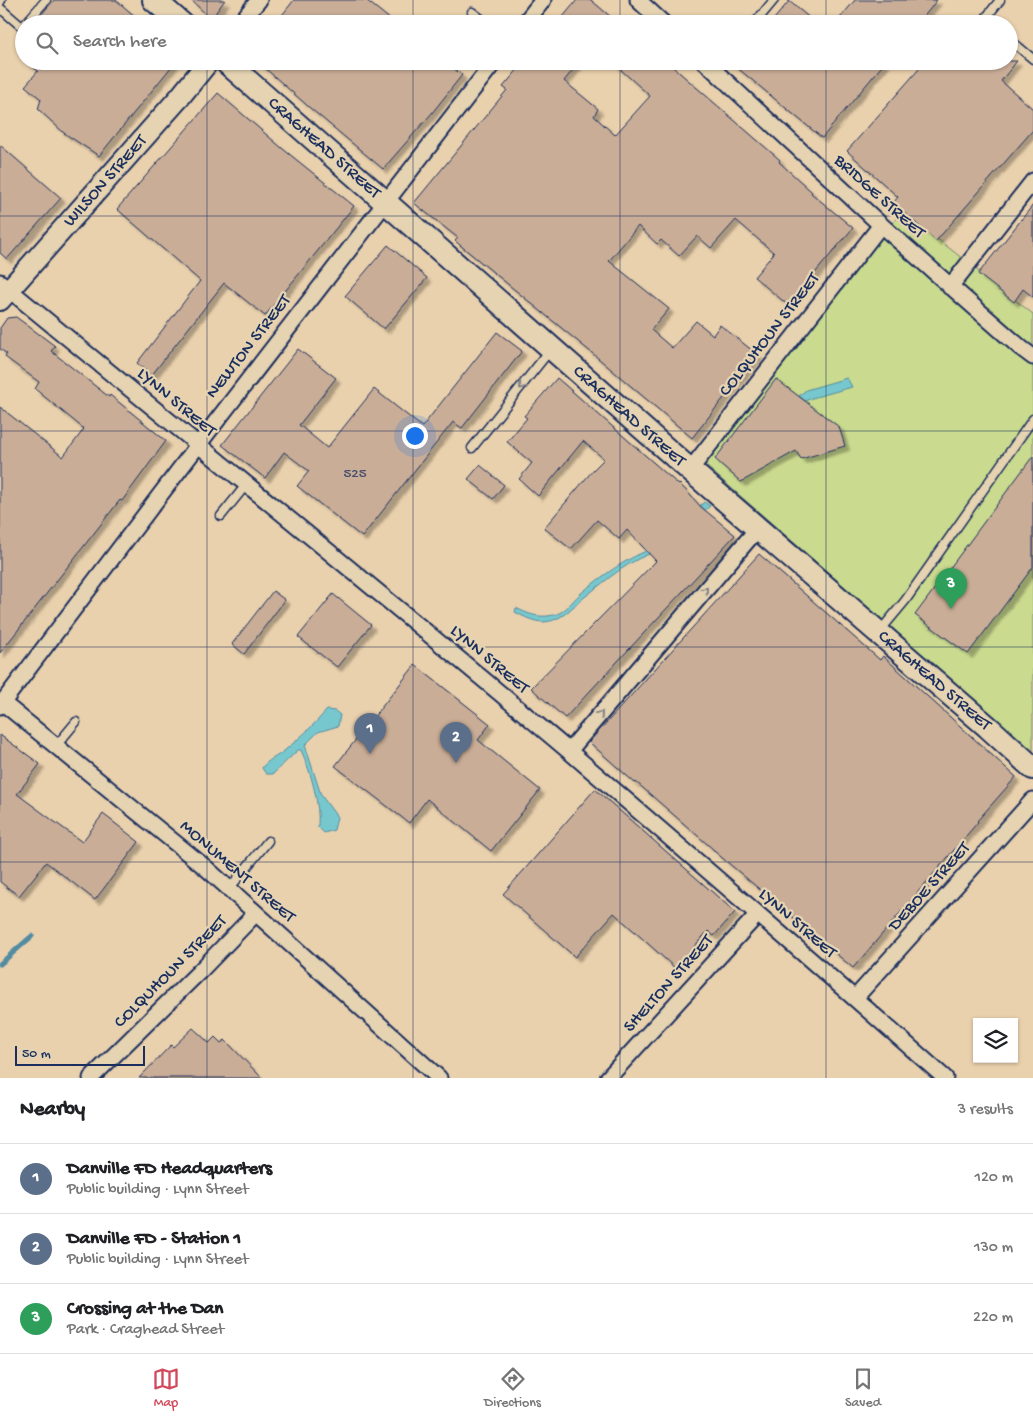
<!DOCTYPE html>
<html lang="en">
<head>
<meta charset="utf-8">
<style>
  body { margin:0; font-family:"Gochi Hand",sans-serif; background:#f6f6f6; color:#202124 }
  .controls { position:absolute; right:15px; bottom:15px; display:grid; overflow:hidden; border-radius:0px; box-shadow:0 1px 4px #0004 }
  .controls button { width:45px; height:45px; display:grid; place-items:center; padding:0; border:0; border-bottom:1px solid #e0e0e0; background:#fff; color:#202124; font:25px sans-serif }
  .scale { position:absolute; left:15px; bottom:12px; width:130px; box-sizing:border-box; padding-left:5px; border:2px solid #1b2f5e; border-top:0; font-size:14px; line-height:18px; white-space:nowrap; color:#1b2f5e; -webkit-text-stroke:4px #e5d3b1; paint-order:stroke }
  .you { position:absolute; left:414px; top:435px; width:18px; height:18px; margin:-12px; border:4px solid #fff; border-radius:50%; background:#1a73e8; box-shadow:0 0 0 8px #1a73e833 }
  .badge { display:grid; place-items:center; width:32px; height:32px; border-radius:50%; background:#d1495b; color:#fff; font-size:16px; font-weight:700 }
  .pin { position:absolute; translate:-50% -41px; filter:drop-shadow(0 1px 2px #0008) }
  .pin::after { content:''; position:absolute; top:26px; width:18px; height:15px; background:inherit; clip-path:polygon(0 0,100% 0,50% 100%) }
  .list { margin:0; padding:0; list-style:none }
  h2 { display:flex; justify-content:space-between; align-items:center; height:65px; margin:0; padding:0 20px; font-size:21px }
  h2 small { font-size:16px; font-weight:400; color:#757577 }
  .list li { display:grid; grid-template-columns:32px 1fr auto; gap:15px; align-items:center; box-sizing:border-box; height:70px; padding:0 20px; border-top:1px solid #e0e0e0 }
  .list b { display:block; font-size:19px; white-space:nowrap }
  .list p { margin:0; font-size:16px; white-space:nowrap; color:#757577 }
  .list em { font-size:16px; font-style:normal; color:#757577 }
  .icon { flex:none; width:28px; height:28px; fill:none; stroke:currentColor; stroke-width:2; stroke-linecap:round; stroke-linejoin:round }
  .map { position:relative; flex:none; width:1033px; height:1078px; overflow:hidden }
  .search { position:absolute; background:#fff; box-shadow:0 1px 4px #0004; left:15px; right:15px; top:15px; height:55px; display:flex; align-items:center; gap:12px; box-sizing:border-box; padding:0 18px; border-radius:28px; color:#757577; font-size:19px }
  .sheet { height:275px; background:#fff }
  nav { display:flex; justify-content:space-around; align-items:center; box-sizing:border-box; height:70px; border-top:1px solid #e0e0e0; background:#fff; font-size:14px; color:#757577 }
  nav a { display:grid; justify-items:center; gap:2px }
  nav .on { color:#d1495b }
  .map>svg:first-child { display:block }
  .green { fill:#cada8e; stroke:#728476 }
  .water { fill:#77c8ce; stroke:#528ba1 }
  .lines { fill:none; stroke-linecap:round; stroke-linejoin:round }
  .stream { stroke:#528ba1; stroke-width:5 }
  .building { fill:#c9ad97; stroke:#1b2f5e; filter:url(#shadow) }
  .service-casing { stroke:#1b2f5e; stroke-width:11 }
  .minor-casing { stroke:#1b2f5e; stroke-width:19 }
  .tertiary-casing { stroke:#1b2f5e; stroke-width:24 }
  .secondary-casing { stroke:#1b2f5e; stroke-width:26 }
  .service { stroke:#e5d3b1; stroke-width:8 }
  .minor { stroke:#e5d3b1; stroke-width:15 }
  .tertiary { stroke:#e5d3b1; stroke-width:20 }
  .secondary { stroke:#e5d3b1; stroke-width:22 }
  .oneway { stroke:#808188 }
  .grid { fill:none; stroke:#1b2f5e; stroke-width:1; stroke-opacity:0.55 }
  .labels { text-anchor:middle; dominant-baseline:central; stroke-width:4.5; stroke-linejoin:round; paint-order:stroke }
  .number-label { font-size:15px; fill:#464e6c }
  .street-label { font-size:18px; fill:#1b2f5e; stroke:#e5d3b1 }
</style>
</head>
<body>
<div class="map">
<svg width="1033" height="1078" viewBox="0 0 1033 1078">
  <defs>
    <filter id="shadow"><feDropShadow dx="4.5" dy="4.5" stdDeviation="1" flood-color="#0004"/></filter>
  </defs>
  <rect width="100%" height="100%" fill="#ead1ad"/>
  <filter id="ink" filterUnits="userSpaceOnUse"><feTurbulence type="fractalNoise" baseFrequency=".02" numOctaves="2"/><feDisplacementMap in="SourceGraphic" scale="10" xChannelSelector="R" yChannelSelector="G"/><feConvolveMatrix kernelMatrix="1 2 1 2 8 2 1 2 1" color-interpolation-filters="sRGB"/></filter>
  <g filter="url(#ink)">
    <path class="green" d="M902 211 1033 314V752L705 465Z"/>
    <path class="water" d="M847 378 852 387 812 398 805 401 799 396 806 390Z
      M704 502 710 506 658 551C630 559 608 579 586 596 572 606 563 621 544 622 534 622 524 617 515 612L516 608C530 615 541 619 557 614 566 611 573 600 580 594 603 575 628 557 656 547Z
      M327 710 335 711 340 715 338 726 318 732 305 745 321 795 337 817 334 830 324 833 318 827C320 804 311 772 301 750H298L273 774H266L262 768C267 760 277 757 284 751 299 739 314 725 327 710Z"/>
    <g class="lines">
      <path class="stream" d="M0 964 32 936"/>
    </g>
    <path class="building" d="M54 0H116L144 24H33Z
      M191 0H225L211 19Z
      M294 0H366L396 24H275Z
      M577 0H591L619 24H557Z
      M855 0H937L918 24H835Z
      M789 1 817 24H770Z
      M26 61H176L99 156 64 133 38 109 41 99 25 86 38 71Z
      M257 61H444L462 75 432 113 383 169 310 108Z
      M525 61H580L564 81 598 109 594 116 615 135 650 96 611 61H666L780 160 779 162 812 192 811 193 853 228 788 305 754 277 774 253 736 220 711 248 697 236 679 256 661 240 657 244 638 226 609 261 669 309 651 330 672 348 696 321 713 335 720 325 758 355 692 438 592 353 455 241 458 238 414 203 507 90 503 87Z
      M729 61H886L822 138Z
      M926 61H1017L1001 81 1033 109V130L936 241 893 203 898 197 847 151Z
      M218 93 283 149 354 206 265 316 224 283 151 376 137 363 200 281 117 209Z
      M0 145 61 198 7 259 0 253Z
      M1033 205V297L1023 289 1014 302 978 274Z
      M388 245 427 278 384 329 345 296Z
      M16 317 55 346 51 351 109 397 110 395 166 441 122 501 120 500 0 653V407L63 457 84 429 35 389 39 382 5 357 7 354 0 349V328L7 318Z
      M497 332 522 351 462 428 453 422 362 537 297 486 309 471 284 452 265 478 222 445 298 349 336 378 299 425 327 448 374 389 422 427Z
      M557 378 679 485 680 484 701 507 735 535 565 718 531 688 656 561 627 530 619 539 597 520 571 549 544 528 594 469 604 459 583 441 538 496 519 479 532 463 507 442 527 418 524 416Z
      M776 379 839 427 845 446 801 459 796 451 741 482 715 459Z
      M1033 456V567L968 654 915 615Z
      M480 465 504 485 493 499 468 479Z
      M759 554 880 660 883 656 1016 777 977 821 978 822 853 968 714 851V850L636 782 635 783 589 742Z
      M273 591 285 600 244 654 232 644Z
      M333 594 371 625 337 667 298 637Z
      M415 665 490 724 478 740 540 790 491 851 427 799 409 823 335 766Z
      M0 735 40 764 17 794 82 842 103 814 139 842 95 900 46 862 19 896 0 882Z
      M595 789 735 912 714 936 708 931 675 968 614 913 575 957 503 894Z
      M193 1028 209 1043 215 1037 221 1043 225 1040 262 1078H139L171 1045 173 1047Z"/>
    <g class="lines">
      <g class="service-casing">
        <path id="service" d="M0 2 1 0
          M0 8 22 27 24 26
          M472 12 488 24
          M25 24 46 0
          M754 24 774 0
          M991 24 985 19 1000 0
          M1009 39 1033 59
          M715 71 723 61
          M472 448 551 349
          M221 516 246 485
          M880 631 905 601 1033 419
          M56 746 76 722
          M229 889 268 841"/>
      </g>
      <g class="minor-casing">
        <path id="minor" d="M638 0 664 24
          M239 24 259 0
          M524 24 543 0
          M704 61 881 225 1021 348 1033 357
          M0 282C190 439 382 593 570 752 696 860 821 968 945 1078
          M950 287 1033 181
          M690 470 881 225
          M3 703 206 868 439 1078
          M0 706 198 445 495 61
          M569 751 758 528
          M855 998 1033 800
          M91 1078 200 971 256 913
          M608 1078 757 915"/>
      </g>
      <g class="tertiary-casing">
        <g id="tertiary">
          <path id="s1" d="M0 300 179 98 209 61"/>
        </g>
      </g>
      <g class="secondary-casing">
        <g id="secondary">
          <path d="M154 0 182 24"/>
          <path id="s2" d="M225 61 690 470 988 727 1033 768"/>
        </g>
      </g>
      <use href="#service" class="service"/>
      <use href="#minor" class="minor"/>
      <use href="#tertiary" class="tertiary"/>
      <use href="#secondary" class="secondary"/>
    </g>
    <defs><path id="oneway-chevron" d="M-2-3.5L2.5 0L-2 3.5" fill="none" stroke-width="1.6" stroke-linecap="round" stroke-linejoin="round" transform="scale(1.25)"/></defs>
    <g class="oneway">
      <use href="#oneway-chevron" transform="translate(522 386) rotate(129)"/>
      <use href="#oneway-chevron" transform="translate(705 590) rotate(-50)"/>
      <use href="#oneway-chevron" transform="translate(600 714) rotate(-50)"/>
    </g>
  </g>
  <path class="grid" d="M207 0V24M413 0V24M620 0V24M826 0V24M207 61V1078M413 61V1078M620 61V1078M826 61V1078M0 216H1033M0 431H1033M0 647H1033M0 862H1033"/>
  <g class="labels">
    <g class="number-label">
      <text x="355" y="474">525</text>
    </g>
    <g class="street-label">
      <text stroke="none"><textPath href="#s2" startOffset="132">CRAGHEAD STREET</textPath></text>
      <text stroke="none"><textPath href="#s1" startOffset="159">WILSON STREET</textPath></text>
      <text transform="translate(879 197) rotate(42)">BRIDGE STREET</text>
      <text transform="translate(770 335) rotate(-52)">COLQUHOUN STREET</text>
      <text transform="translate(249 347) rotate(-52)">NEWTON STREET</text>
      <text transform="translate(176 403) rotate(40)">LYNN STREET</text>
      <text stroke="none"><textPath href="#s2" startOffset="538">CRAGHEAD STREET</textPath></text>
      <text transform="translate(489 660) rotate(40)">LYNN STREET</text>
      <text stroke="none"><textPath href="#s2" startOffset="942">CRAGHEAD STREET</textPath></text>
      <text transform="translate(237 872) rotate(41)">MONUMENT STREET</text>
      <text transform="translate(930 887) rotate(-48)">DEBOE STREET</text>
      <text transform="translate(797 924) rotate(41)">LYNN STREET</text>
      <text transform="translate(171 972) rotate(-45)">COLQUHOUN STREET</text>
      <text transform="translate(669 984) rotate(-48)">SHELTON STREET</text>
    </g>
  </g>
</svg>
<div class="controls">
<button><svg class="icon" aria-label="layers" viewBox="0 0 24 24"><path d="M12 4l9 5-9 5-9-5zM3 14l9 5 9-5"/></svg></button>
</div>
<div class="scale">50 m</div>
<div class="you"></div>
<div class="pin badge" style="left:370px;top:754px;background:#5c6f8a">1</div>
<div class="pin badge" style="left:456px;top:763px;background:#5c6f8a">2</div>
<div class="pin badge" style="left:951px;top:609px;background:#2e9e5b">3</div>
<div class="search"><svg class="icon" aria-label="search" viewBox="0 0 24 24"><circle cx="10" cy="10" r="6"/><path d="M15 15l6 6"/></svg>Search here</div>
</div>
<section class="sheet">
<h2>Nearby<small>3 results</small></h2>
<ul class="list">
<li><span class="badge" style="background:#5c6f8a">1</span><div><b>Danville FD Headquarters</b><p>Public building · Lynn Street</p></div><em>120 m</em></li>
<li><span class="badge" style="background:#5c6f8a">2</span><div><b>Danville FD - Station 1</b><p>Public building · Lynn Street</p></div><em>130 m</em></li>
<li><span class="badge" style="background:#2e9e5b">3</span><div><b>Crossing at the Dan</b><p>Park · Craghead Street</p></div><em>220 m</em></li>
</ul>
</section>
<nav>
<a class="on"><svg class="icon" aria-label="map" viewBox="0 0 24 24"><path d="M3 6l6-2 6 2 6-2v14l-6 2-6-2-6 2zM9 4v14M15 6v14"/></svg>Map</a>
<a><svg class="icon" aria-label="directions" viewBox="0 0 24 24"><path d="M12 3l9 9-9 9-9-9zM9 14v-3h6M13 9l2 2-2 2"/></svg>Directions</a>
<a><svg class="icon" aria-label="saved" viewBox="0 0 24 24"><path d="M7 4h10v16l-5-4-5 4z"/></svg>Saved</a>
</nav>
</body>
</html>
